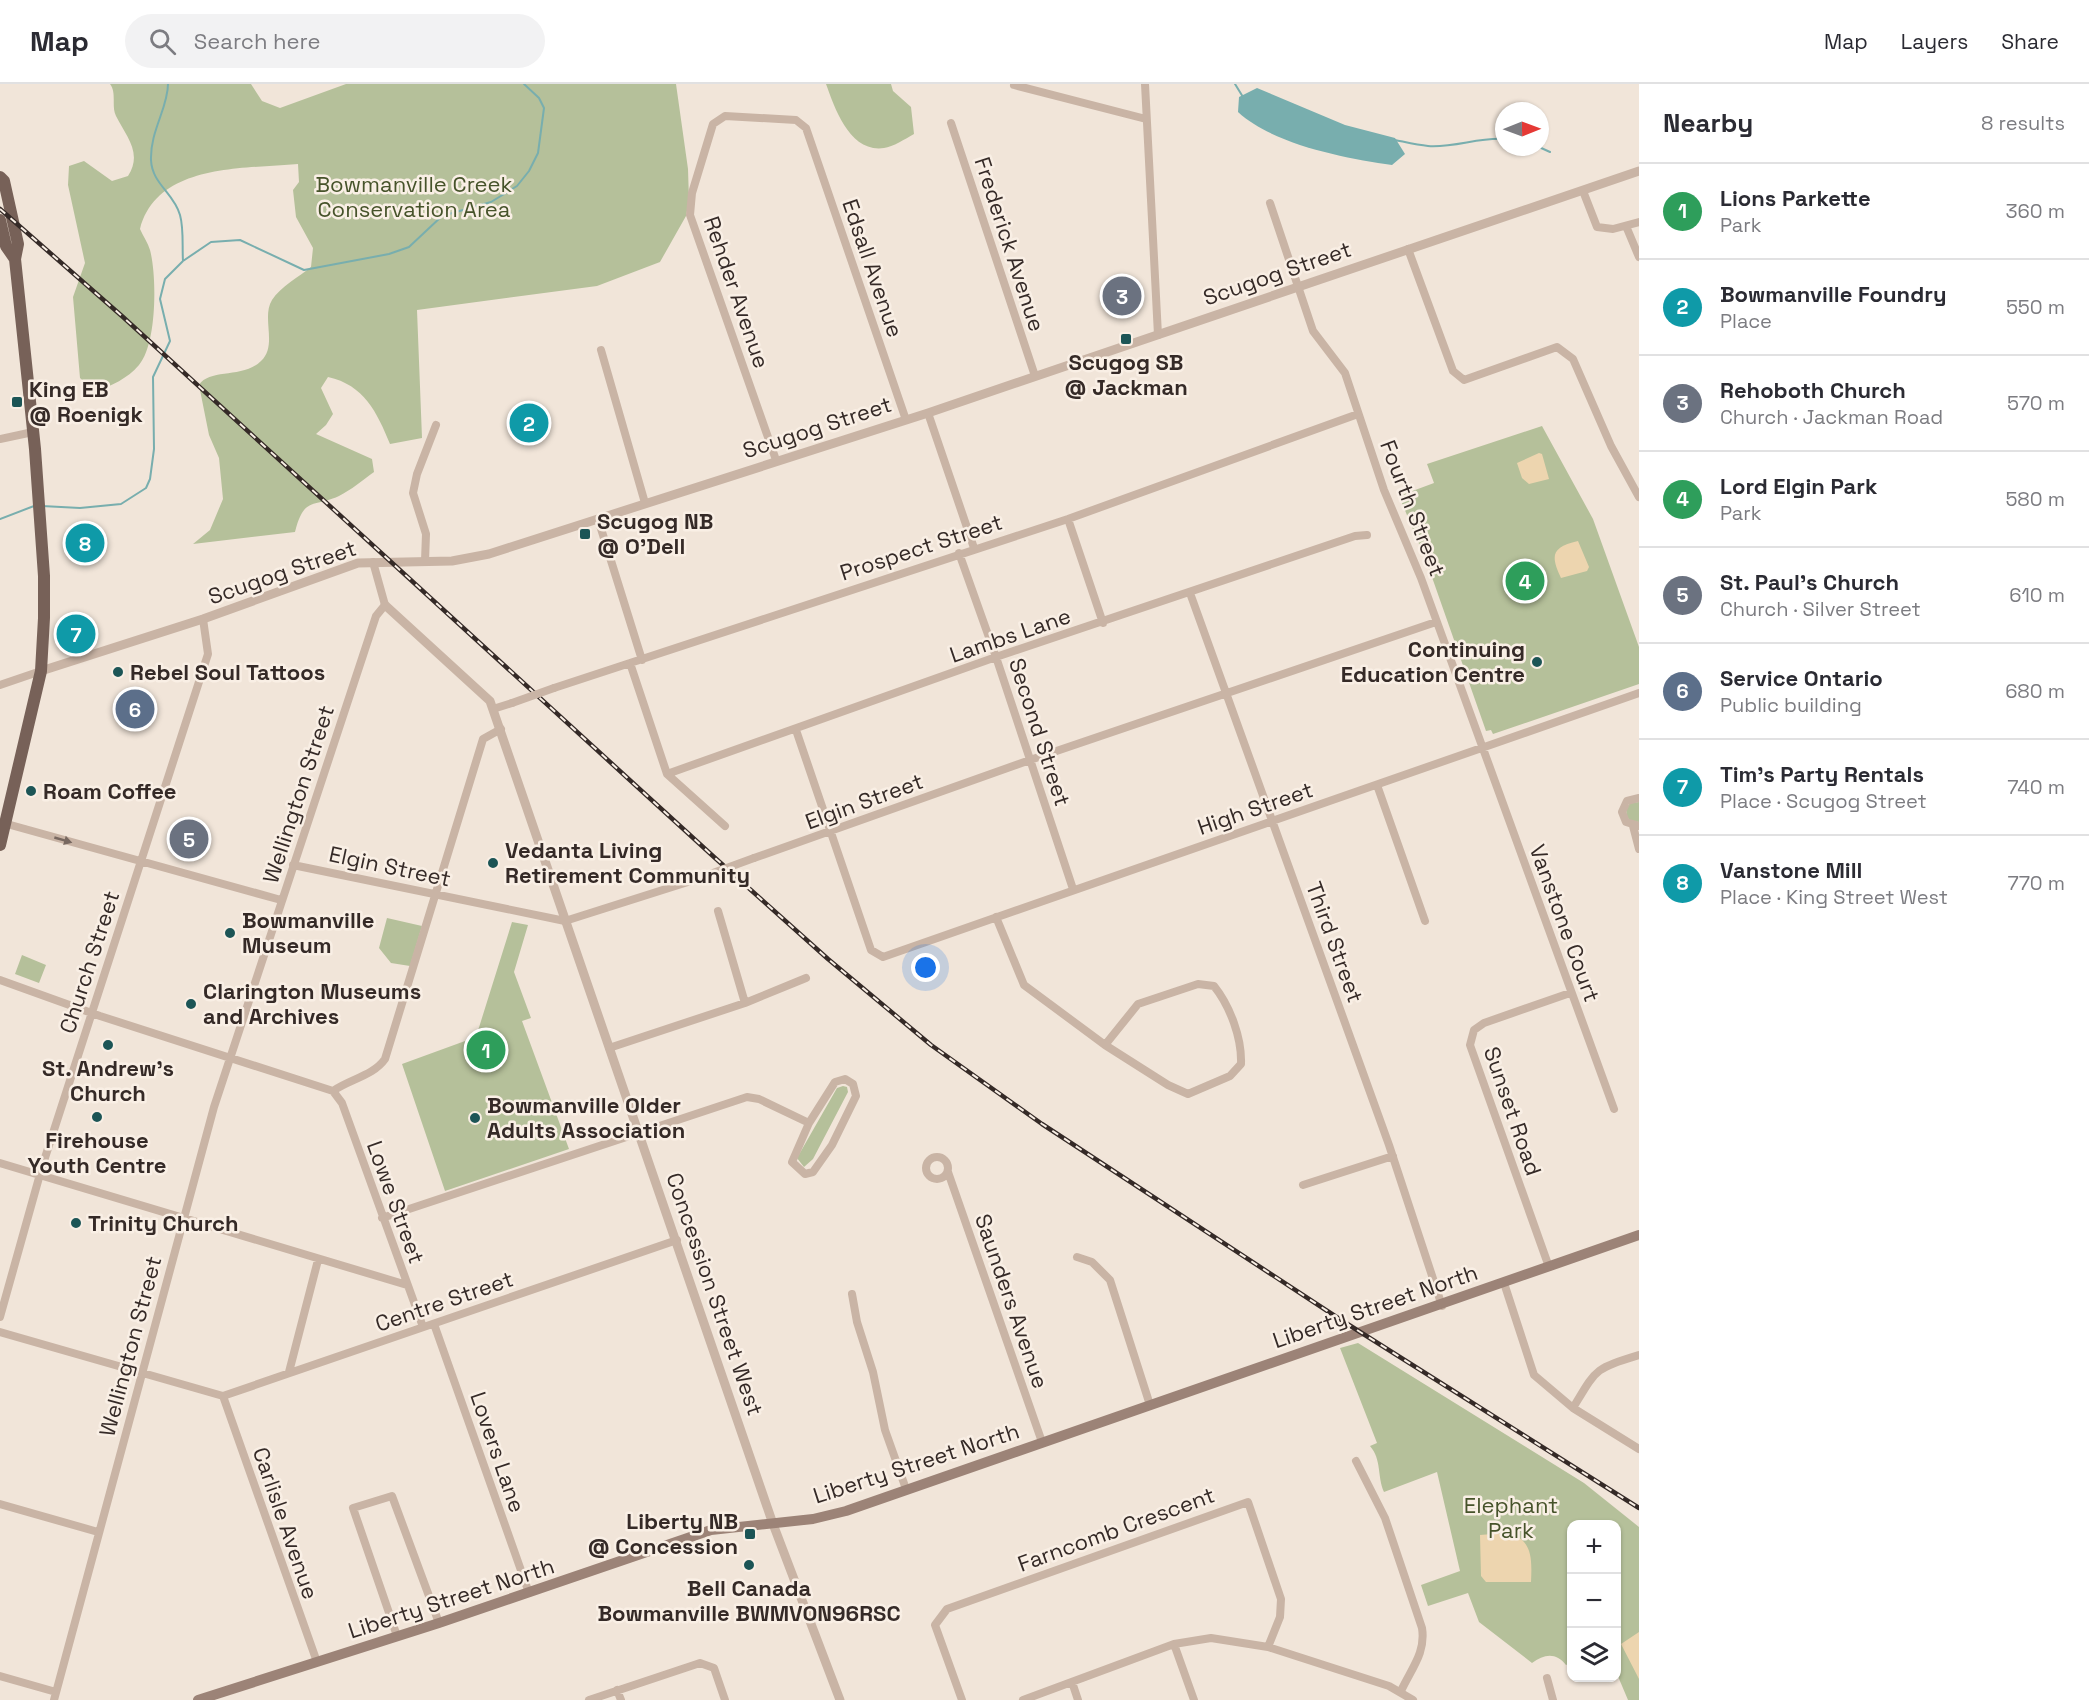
<!DOCTYPE html>
<html lang="en">
<head>
<meta charset="utf-8">
<style>
  body { margin:0; font-family:"Space Grotesk",sans-serif; background:#f2f2f3; color:#2b2b33 }
  .controls { position:absolute; right:18px; bottom:18px; display:grid; overflow:hidden; border-radius:12px; box-shadow:0 2px 4px #0004 }
  .controls button { width:54px; height:54px; display:grid; place-items:center; padding:0; border:0; border-bottom:2px solid #e1e1e2; background:#fff; color:#2b2b33; font:30px sans-serif }
  .compass { position:absolute; left:1495px; top:18px; width:54px; height:54px; border-radius:50%; background:#fff; box-shadow:0 2px 4px #0004; rotate:89deg }
  .you { position:absolute; left:926px; top:884px; width:21px; height:21px; margin:-15px; border:4px solid #fff; border-radius:50%; background:#1a73e8; box-shadow:0 0 0 9px #1a73e833 }
  .badge { display:grid; place-items:center; width:39px; height:39px; border-radius:50%; background:#ea580c; color:#fff; font-size:20px; font-weight:700 }
  .pin { position:absolute; translate:-50% -50%; border:3px solid #fff; box-shadow:0 2px 6px #0006 }
  .list { margin:0; padding:0; list-style:none }
  h2 { display:flex; justify-content:space-between; align-items:center; height:78px; margin:0; padding:0 24px; font-size:26px }
  h2 small { font-size:20px; font-weight:400; color:#7c7c81 }
  .list li { display:grid; grid-template-columns:39px 1fr auto; gap:18px; align-items:center; box-sizing:border-box; height:96px; padding:0 24px; border-top:2px solid #e1e1e2 }
  .list b { display:block; font-size:22px; white-space:nowrap }
  .list p { margin:0; font-size:20px; white-space:nowrap; color:#7c7c81 }
  .list em { font-size:20px; font-style:normal; color:#7c7c81 }
  .icon { flex:none; width:33px; height:33px; fill:none; stroke:currentColor; stroke-width:2; stroke-linecap:round; stroke-linejoin:round }
  .map { position:relative; flex:none; width:1639px; height:1616px; overflow:hidden }
  header { display:flex; align-items:center; gap:36px; box-sizing:border-box; height:84px; padding:0 30px; background:#fff; border-bottom:2px solid #e1e1e2 }
  header strong { font-size:28px }
  nav { display:flex; gap:33px; margin-inline-start:auto; font-size:21px }
  .search { width:420px; height:54px; background:#f2f2f3; display:flex; align-items:center; gap:15px; box-sizing:border-box; padding:0 21px; border-radius:33px; color:#7c7c81; font-size:22px }
  main { display:flex }
  aside { flex:1; background:#fff }
  .map>svg:first-child { display:block }
  .green { fill:#b5c09a }
  .sand { fill:#edd5af }
  .water { fill:#78aeae }
  .lines { fill:none; stroke-linecap:round; stroke-linejoin:round }
  .stream { stroke:#78aeae; stroke-width:2 }
  .minor { stroke:#c9b4a5; stroke-width:8 }
  .tertiary { stroke:#c9b4a5; stroke-width:9 }
  .secondary { stroke:#9c8377; stroke-width:10 }
  .primary { stroke:#776158; stroke-width:12 }
  .rail-casing { stroke:#352a27; stroke-width:4.5 }
  .rail { stroke:#f9efe5; stroke-width:2; stroke-dasharray:7; stroke-linecap:butt }
  .minor-bridge { stroke:#c9b4a5; stroke-width:8 }
  .oneway { fill:#786860 }
  .poi-dot { fill:#1c5556; stroke:#f9efe5; stroke-width:2 }
  .labels { text-anchor:middle; dominant-baseline:central; stroke-width:5; stroke-linejoin:round; paint-order:stroke }
  .park-label { font-size:22px; fill:#46532a; stroke:#f9efe5 }
  .street-label { font-size:22px; fill:#352a27; stroke:#f9efe5 }
  .poi-label { font-size:22px; font-weight:bold; fill:#352a27; stroke:#f9efe5; text-anchor:start }
</style>
</head>
<body>
<header>
<strong>Map</strong>
<div class="search"><svg class="icon" aria-label="search" viewBox="0 0 24 24"><circle cx="10" cy="10" r="6"/><path d="M15 15l6 6"/></svg>Search here</div>
<nav><a>Map</a><a>Layers</a><a>Share</a></nav>
</header>
<main>
<div class="map">
<svg width="1639" height="1616" viewBox="0 0 1639 1616">
  <rect width="100%" height="100%" fill="#f1e5d9"/>
  <path class="green" d="M110 0H251L262 17 280 24 346 0H676L688 85 689 116 686 132 660 178 597 202 417 226 422 354 390 360C377 328 364 301 328 293L321 304 333 330 326 341 316 350 372 375 374 388C363 396 351 406 339 412 313 424 304 412 295 448L193 460 210 446 223 415 219 374 209 351 199 301C210 284 243 295 261 277 278 261 261 234 272 216 280 203 300 192 311 183L313 164 296 133 293 106 299 98 298 80C244 85 157 79 140 145 143 152 148 159 150 166 157 192 157 260 139 281 127 295 112 301 96 308L80 294 73 213 85 179 68 101 69 82 84 77 112 97 128 92C143 69 126 52 116 32 111 22 117 9 110 0Z
    M826 0H891L893 7 911 23 914 50C905 55 893 63 884 64 850 69 835 25 826 0Z
    M1542 342 1593 435 1639 563V600L1493 650 1491 646 1486 647 1427 479 1399 412 1434 399 1427 380Z
    M1639 718V738L1630 737C1625 730 1625 726 1630 719Z
    M387 834 422 842 410 882 391 879 379 864Z
    M512 838 528 841 514 888 531 934 522 937 569 1065 445 1107 402 980 476 953Z
    M22 871 46 881 39 899 15 890Z
    M843 1002 847 1003 848 1008 813 1075 804 1083 797 1074 837 1004Z
    M1358 1259 1584 1399 1639 1443V1616H1628L1617 1590 1616 1440H1572L1571 1579 1566 1581C1556 1568 1544 1570 1532 1579L1479 1538 1468 1509 1428 1522 1421 1501 1460 1487 1437 1388 1384 1408C1377 1392 1382 1376 1370 1362L1377 1359 1340 1264Z"/>
  <path class="sand" d="M1539 369 1542 370 1549 395 1529 400 1522 394 1517 379Z
    M1578 457 1589 483 1587 487 1561 494C1550 471 1552 463 1578 457Z
    M1505 1449C1533 1453 1532 1475 1531 1498H1486L1481 1492 1480 1451Z
    M1639 1548V1595L1621 1560Z"/>
  <path class="water" d="M1257 4 1345 41 1395 54 1405 70 1392 81C1345 74 1274 61 1238 28L1239 13Z"/>
  <g class="lines">
    <path class="stream" d="M168 0C168 24 150 47 151 76 152 100 174 109 180 131 184 145 182 163 183 177
      M1235 0 1243 13
      M1280 51 1311 63
      M1395 56C1405 58 1417 61 1428 62 1454 64 1479 53 1504 55
      M1539 63 1550 68
      M42 422 80 424 121 420 146 404 150 395 154 365 153 293 170 257 160 215 165 195 183 177 211 158 240 156 304 186 389 170 409 163 442 132 491 118 517 102 529 87 538 69 544 24 539 14 524 0
      M0 435 34 422"/>
    <path class="minor" d="M1145 0 1158 251
      M1014 1 1146 35
      M951 39 1035 292
      M1583 107 1597 143 1613 145 1639 138
      M1270 119 1313 247 1345 289 1384 406 1421 494 1614 1025
      M1626 142 1639 173
      M1408 165 1453 287 1464 296 1557 263 1573 275 1611 362 1639 413
      M601 266 645 419
      M928 329 974 464
      M0 355 33 348
      M776 376 690 131 692 109 713 40 725 32 796 36 806 44 906 336
      M598 435 642 576
      M1068 435 1103 539
      M959 469 996 573 1073 805
      M425 477 426 450 413 409 417 390 436 341
      M1190 509 1389 1061 1442 1222
      M630 579 667 690 725 742
      M0 601 41 587
      M554 604 1068 435 1358 330
      M493 625 512 619
      M796 646 871 866 883 873 1639 609
      M667 690 996 573 1355 452 1367 451
      M1377 701 1425 837
      M1639 714 1627 717 1622 728 1626 738 1639 742
      M7 740 281 816
      M1633 742 1639 765
      M754 774 1030 676 1436 538
      M293 781 565 837 691 797
      M718 827 745 919
      M996 833 1024 901 1105 961 1168 1001 1188 1010 1230 992 1241 980C1242 954 1230 922 1214 902L1198 900 1138 920 1105 961
      M0 896 100 932 333 1007
      M609 964 745 919 806 894
      M845 995 853 1000 856 1012 832 1061 813 1088 805 1090 792 1078 809 1039 835 998Z
      M333 1007C350 995 373 992 385 975L483 655 501 645
      M333 1007 342 1019 423 1243
      M926 1084a11 11 0 1 1 22 0a11 11 0 1 1-22 0Z
      M0 1079 407 1201
      M948 1088 1042 1358
      M1303 1101 1393 1072
      M382 1134 747 1013 759 1015 809 1039
      M1077 1173 1092 1178 1110 1196 1150 1321
      M1549 1183 1470 961 1474 946 1484 939 1570 909
      M1504 1199 1534 1291 1573 1324 1639 1365
      M852 1210 857 1238 873 1288 885 1346 906 1405
      M0 1233 42 1083 208 570 203 535
      M434 1240 529 1509
      M0 1248 223 1312
      M289 1288 318 1176
      M223 1312 677 1156
      M223 1312 317 1578
      M1573 1324C1597 1284 1594 1285 1639 1271
      M1356 1377 1385 1434 1422 1544C1426 1569 1411 1585 1401 1607
      M0 1420 98 1448
      M397 1552 353 1424 392 1412 439 1539
      M1174 1560 1194 1616
      M0 1592 56 1608
      M1547 1594 1553 1616
      M1072 1598 1078 1616
      M617 1606 621 1616
      M54 1616 214 1023 376 532 385 521 373 478
      M589 1616 700 1579 714 1584 725 1616
      M962 1616 935 1541 947 1525 1248 1418 1281 1515 1280 1533 1268 1563
      M1023 1616 1174 1560 1211 1554 1268 1563 1389 1602 1413 1616"/>
    <path class="tertiary" d="M385 521 490 617 773 1440 840 1616
      M41 587 203 535 358 479 452 477 489 470 928 329 1639 87"/>
    <path class="secondary" d="M198 1616 439 1539 711 1446 813 1435 846 1427 1639 1151"/>
    <path class="primary" d="M0 93 4 97 18 160 15 175 35 365 44 492V534L41 587 0 761
      M0 136 6 162 15 175"/>
    <g class="rail-casing">
      <path id="rail" d="M0 125 123 233 714 773 828 875 931 961 1042 1040 1338 1234 1639 1424"/>
    </g>
    <use href="#rail" class="rail"/>
    <path class="minor-bridge" d="M512 619 554 604
      M691 797 754 774"/>
  </g>
  <defs><path id="oneway-solid" d="M-6-.8H1V-3.2L6.5 0L1 3.2V.8H-6Z" transform="scale(1.5)"/></defs>
  <use class="oneway" href="#oneway-solid" transform="translate(63 756) rotate(16)"/>
  <g class="poi-dot">
    <rect x="1120" y="249" width="12" height="12" rx="3"/>
    <rect x="11" y="312" width="12" height="12" rx="3"/>
    <rect x="579" y="444" width="12" height="12" rx="3"/>
    <circle cx="1537" cy="578" r="6"/>
    <circle cx="118" cy="588" r="6"/>
    <circle cx="31" cy="707" r="6"/>
    <circle cx="493" cy="779" r="6"/>
    <circle cx="230" cy="849" r="6"/>
    <circle cx="191" cy="920" r="6"/>
    <circle cx="108" cy="961" r="6"/>
    <circle cx="97" cy="1033" r="6"/>
    <circle cx="475" cy="1034" r="6"/>
    <circle cx="76" cy="1139" r="6"/>
    <rect x="744" y="1444" width="12" height="12" rx="3"/>
    <circle cx="749" cy="1481" r="6"/>
  </g>
  <g class="labels">
    <g class="park-label">
      <text x="414" y="100">Bowmanville Creek<tspan x="414" dy="25">Conservation Area</tspan></text>
      <text x="1511" y="1421">Elephant<tspan x="1511" dy="25">Park</tspan></text>
    </g>
    <g class="street-label">
      <text transform="translate(1010 160) rotate(72)">Frederick Avenue</text>
      <text transform="translate(873 184) rotate(71)">Edsall Avenue</text>
      <text transform="translate(1277 189) rotate(-19)">Scugog Street</text>
      <text transform="translate(737 208) rotate(71)">Rehder Avenue</text>
      <text transform="translate(817 343) rotate(-18)">Scugog Street</text>
      <text transform="translate(1413 424) rotate(69)">Fourth Street</text>
      <text transform="translate(921 463) rotate(-18)">Prospect Street</text>
      <text transform="translate(282 488) rotate(-19)">Scugog Street</text>
      <text transform="translate(1010 551) rotate(-19)">Lambs Lane</text>
      <text transform="translate(1040 648) rotate(72)">Second Street</text>
      <text transform="translate(298 710) rotate(-72)">Wellington Street</text>
      <text transform="translate(864 717) rotate(-20)">Elgin Street</text>
      <text transform="translate(1255 724) rotate(-19)">High Street</text>
      <text transform="translate(390 782) rotate(12)">Elgin Street</text>
      <text transform="translate(1565 839) rotate(70)">Vanstone Court</text>
      <text transform="translate(1335 858) rotate(70)">Third Street</text>
      <text transform="translate(89 878) rotate(-72)">Church Street</text>
      <text transform="translate(1513 1027) rotate(71)">Sunset Road</text>
      <text transform="translate(396 1118) rotate(70)">Lowe Street</text>
      <text transform="translate(715 1210) rotate(71)">Concession Street West</text>
      <text transform="translate(444 1217) rotate(-19)">Centre Street</text>
      <text transform="translate(1012 1217) rotate(71)">Saunders Avenue</text>
      <text transform="translate(1375 1222) rotate(-19)">Liberty Street North</text>
      <text transform="translate(130 1262) rotate(-75)">Wellington Street</text>
      <text transform="translate(498 1368) rotate(71)">Lovers Lane</text>
      <text transform="translate(916 1379) rotate(-18)">Liberty Street North</text>
      <text transform="translate(286 1439) rotate(71)">Carlisle Avenue</text>
      <text transform="translate(1116 1445) rotate(-20)">Farncomb Crescent</text>
      <text transform="translate(451 1514) rotate(-18)">Liberty Street North</text>
    </g>
    <g class="poi-label">
      <text x="1126" y="278" text-anchor="middle">Scugog SB<tspan x="1126" dy="25">@ Jackman</tspan></text>
      <text x="29" y="305">King EB<tspan x="29" dy="25">@ Roenigk</tspan></text>
      <text x="597" y="437">Scugog NB<tspan x="597" dy="25">@ O'Dell</tspan></text>
      <text x="1525" y="565" text-anchor="end">Continuing<tspan x="1525" dy="25">Education Centre</tspan></text>
      <text x="130" y="588">Rebel Soul Tattoos</text>
      <text x="43" y="707">Roam Coffee</text>
      <text x="505" y="766">Vedanta Living<tspan x="505" dy="25">Retirement Community</tspan></text>
      <text x="242" y="836">Bowmanville<tspan x="242" dy="25">Museum</tspan></text>
      <text x="203" y="907">Clarington Museums<tspan x="203" dy="25">and Archives</tspan></text>
      <text x="108" y="984" text-anchor="middle">St. Andrew's<tspan x="108" dy="25">Church</tspan></text>
      <text x="487" y="1021">Bowmanville Older<tspan x="487" dy="25">Adults Association</tspan></text>
      <text x="97" y="1056" text-anchor="middle">Firehouse<tspan x="97" dy="25">Youth Centre</tspan></text>
      <text x="88" y="1139">Trinity Church</text>
      <text x="738" y="1437" text-anchor="end">Liberty NB<tspan x="738" dy="25">@ Concession</tspan></text>
      <text x="749" y="1504" text-anchor="middle">Bell Canada<tspan x="749" dy="25">Bowmanville BWMVON96RSC</tspan></text>
    </g>
  </g>
</svg>
<div class="controls">
<button>+</button>
<button>−</button>
<button><svg class="icon" aria-label="layers" viewBox="0 0 24 24"><path d="M12 4l9 5-9 5-9-5zM3 14l9 5 9-5"/></svg></button>
</div>
<svg class="compass" viewBox="-18 -18 36 36"><path d="M0-13l5 13h-10z" fill="#e53935"/><path d="M0 13l5-13h-10z" fill="#7c7c81"/></svg>
<div class="you"></div>
<div class="pin badge" style="left:486px;top:966px;background:#2e9e5b">1</div>
<div class="pin badge" style="left:529px;top:339px;background:#0f9aa8">2</div>
<div class="pin badge" style="left:1122px;top:212px;background:#6b7280">3</div>
<div class="pin badge" style="left:1525px;top:497px;background:#2e9e5b">4</div>
<div class="pin badge" style="left:189px;top:755px;background:#6b7280">5</div>
<div class="pin badge" style="left:135px;top:625px;background:#5c6f8a">6</div>
<div class="pin badge" style="left:76px;top:550px;background:#0f9aa8">7</div>
<div class="pin badge" style="left:85px;top:459px;background:#0f9aa8">8</div>
</div>
<aside>
<h2>Nearby<small>8 results</small></h2>
<ul class="list">
<li><span class="badge" style="background:#2e9e5b">1</span><div><b>Lions Parkette</b><p>Park</p></div><em>360 m</em></li>
<li><span class="badge" style="background:#0f9aa8">2</span><div><b>Bowmanville Foundry</b><p>Place</p></div><em>550 m</em></li>
<li><span class="badge" style="background:#6b7280">3</span><div><b>Rehoboth Church</b><p>Church · Jackman Road</p></div><em>570 m</em></li>
<li><span class="badge" style="background:#2e9e5b">4</span><div><b>Lord Elgin Park</b><p>Park</p></div><em>580 m</em></li>
<li><span class="badge" style="background:#6b7280">5</span><div><b>St. Paul's Church</b><p>Church · Silver Street</p></div><em>610 m</em></li>
<li><span class="badge" style="background:#5c6f8a">6</span><div><b>Service Ontario</b><p>Public building</p></div><em>680 m</em></li>
<li><span class="badge" style="background:#0f9aa8">7</span><div><b>Tim's Party Rentals</b><p>Place · Scugog Street</p></div><em>740 m</em></li>
<li><span class="badge" style="background:#0f9aa8">8</span><div><b>Vanstone Mill</b><p>Place · King Street West</p></div><em>770 m</em></li>
</ul>
</aside>
</main>
</body>
</html>
